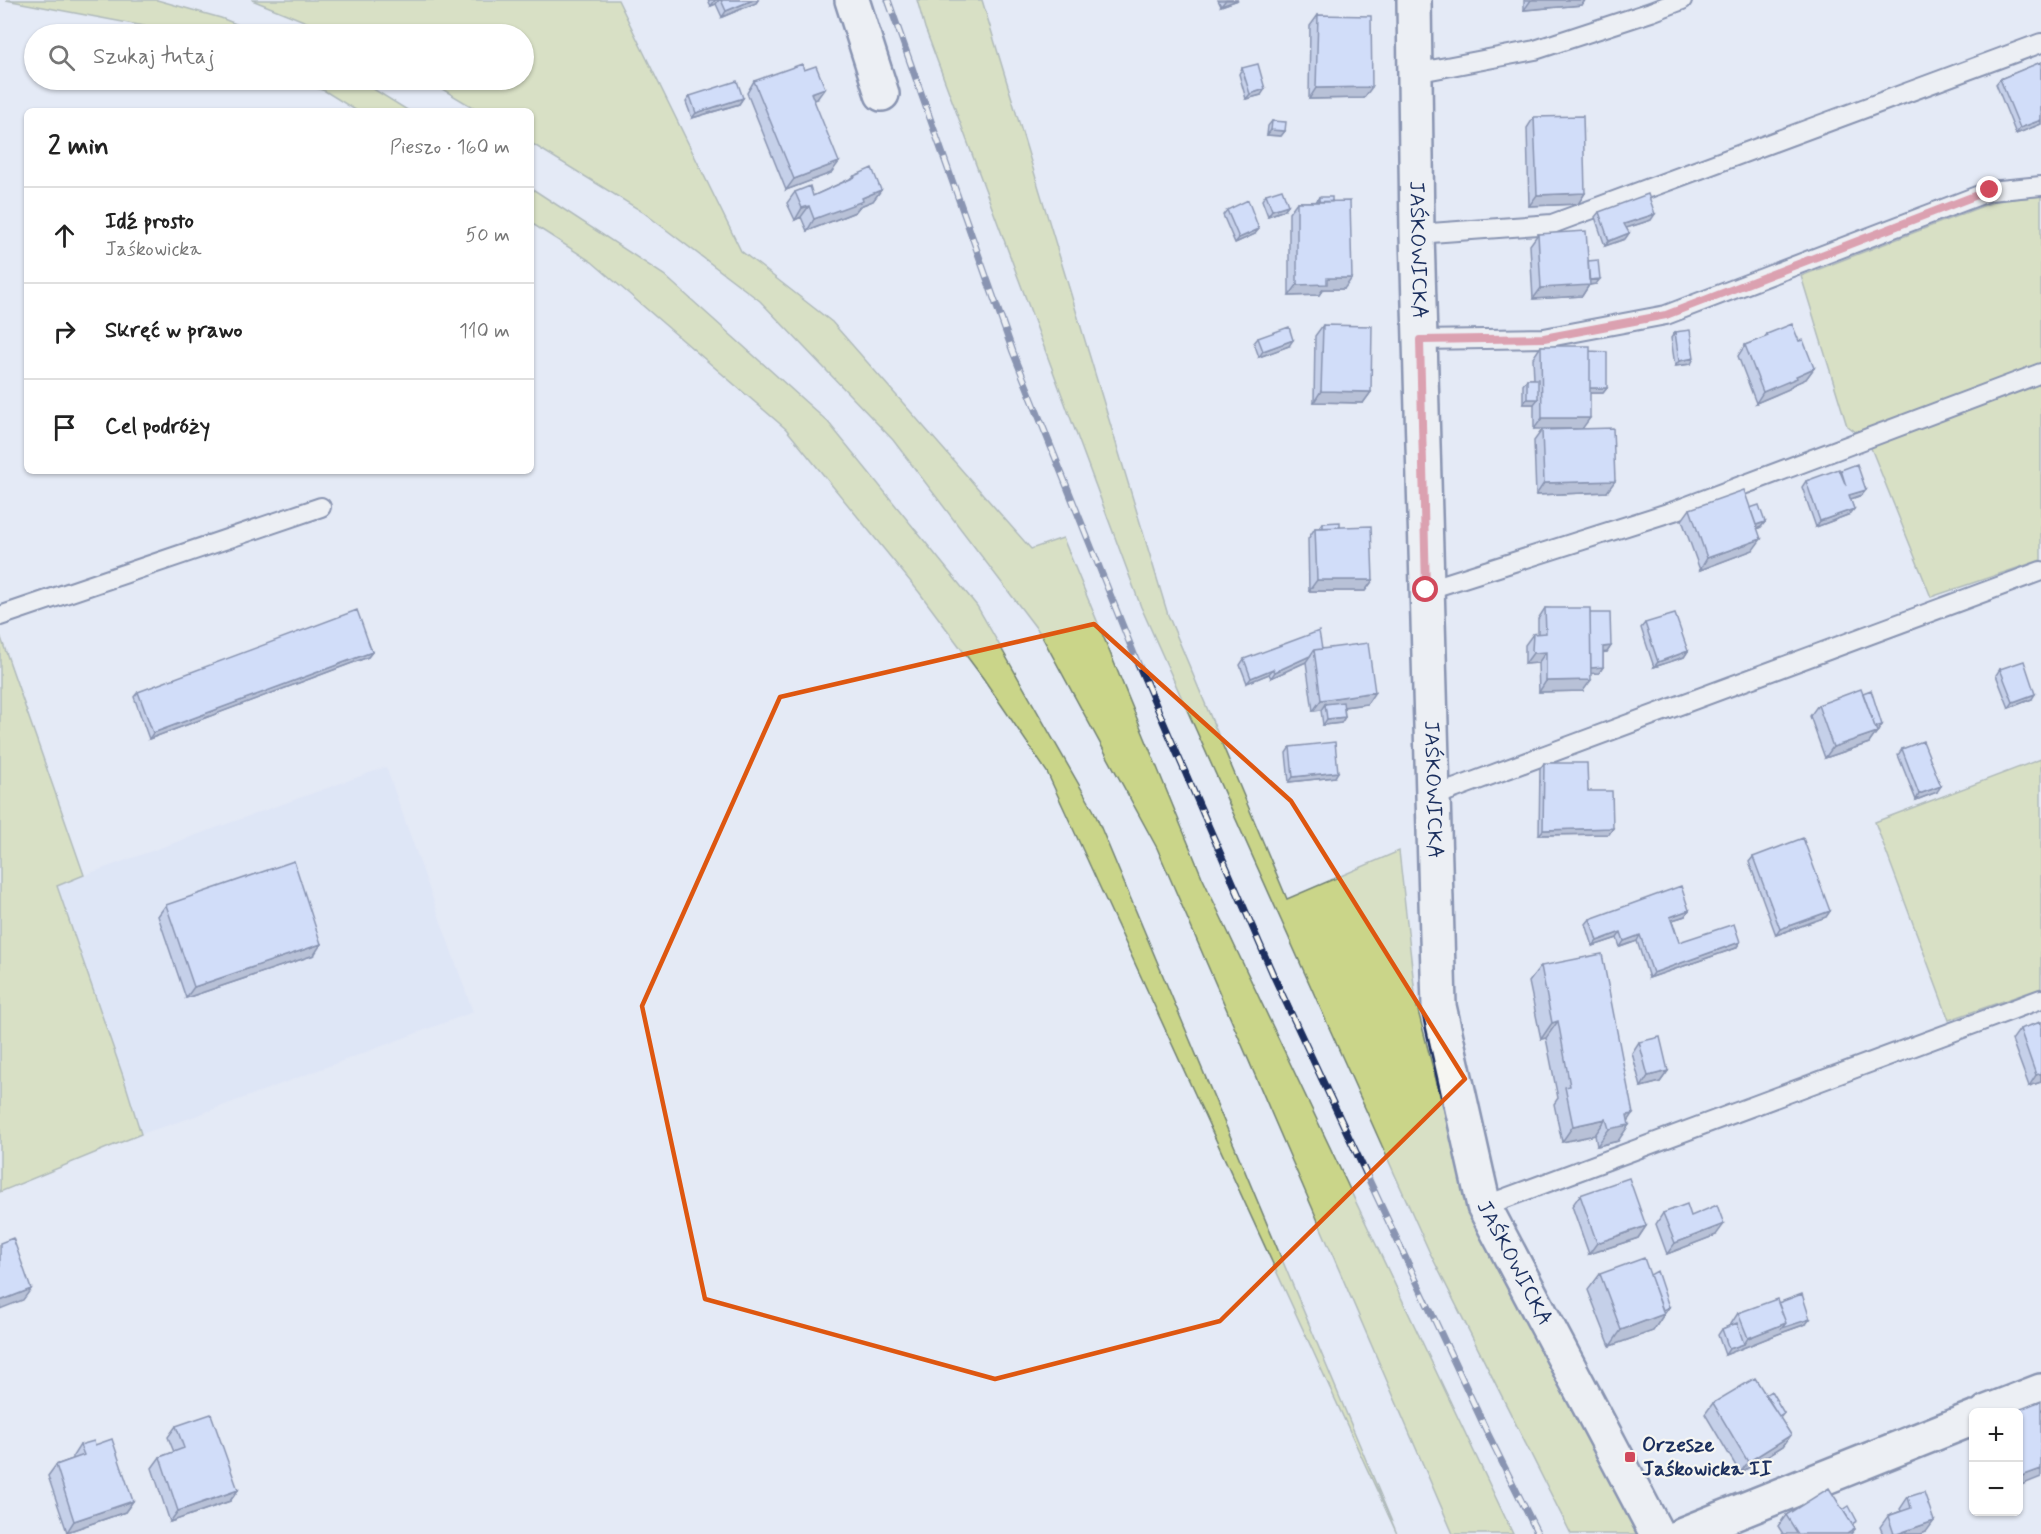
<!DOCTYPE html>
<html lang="pl">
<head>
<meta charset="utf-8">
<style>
  body { margin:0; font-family:Mynerve,sans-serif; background:#f2f2f2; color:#222 }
  .controls { position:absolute; right:18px; bottom:18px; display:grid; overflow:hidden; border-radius:9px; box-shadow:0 2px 4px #0004 }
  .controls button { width:54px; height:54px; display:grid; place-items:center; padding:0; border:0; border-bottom:2px solid #e0e0e0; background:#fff; color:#222; font:30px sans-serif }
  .stop { position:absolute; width:18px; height:18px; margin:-14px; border:4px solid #d1495b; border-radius:50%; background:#fff }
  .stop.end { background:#d1495b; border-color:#fff; box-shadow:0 2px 6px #0008 }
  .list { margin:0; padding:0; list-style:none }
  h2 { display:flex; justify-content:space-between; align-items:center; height:78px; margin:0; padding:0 24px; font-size:26px }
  h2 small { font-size:20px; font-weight:400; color:#767676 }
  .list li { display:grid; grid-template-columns:39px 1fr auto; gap:18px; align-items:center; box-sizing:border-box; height:96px; padding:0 24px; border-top:2px solid #e0e0e0 }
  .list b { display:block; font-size:22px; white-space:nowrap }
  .list p { margin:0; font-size:20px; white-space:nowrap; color:#767676 }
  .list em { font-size:20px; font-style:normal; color:#767676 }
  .icon { flex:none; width:33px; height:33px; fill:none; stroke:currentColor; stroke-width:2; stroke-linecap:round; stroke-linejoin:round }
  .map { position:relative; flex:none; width:2041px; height:1534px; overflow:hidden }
  .search { position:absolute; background:#fff; box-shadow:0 2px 4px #0004; left:24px; top:24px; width:510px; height:66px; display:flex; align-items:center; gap:15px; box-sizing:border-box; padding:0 21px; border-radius:33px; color:#767676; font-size:22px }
  .panel { position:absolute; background:#fff; box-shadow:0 2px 4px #0004; left:24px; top:108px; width:510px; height:366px; border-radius:9px }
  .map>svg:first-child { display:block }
  .built { fill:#d8e2f7 }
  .green { fill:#cad589; stroke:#728274; stroke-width:1.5 }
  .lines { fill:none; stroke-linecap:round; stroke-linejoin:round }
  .lane-casing { stroke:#1b2f5e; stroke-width:22 }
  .street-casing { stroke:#1b2f5e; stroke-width:38 }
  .secondary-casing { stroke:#1b2f5e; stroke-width:38 }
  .lane { stroke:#f6f6f2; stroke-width:18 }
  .street { stroke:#f6f6f2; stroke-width:33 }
  .secondary { stroke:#f6f6f2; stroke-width:33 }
  .rail-casing { stroke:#1b2f5e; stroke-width:7 }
  .rail { stroke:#f6f6f2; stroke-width:4.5; stroke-dasharray:14; stroke-linecap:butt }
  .wall { fill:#a1b1da; stroke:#1b2f5e; stroke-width:1.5 }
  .shaded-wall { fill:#8390b1; stroke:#1b2f5e; stroke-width:1.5 }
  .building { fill:#bbcefd; stroke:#1b2f5e; stroke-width:1.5 }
  .route { stroke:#d1495b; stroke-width:8 }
  .marked { fill:none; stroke:#de5710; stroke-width:4.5; stroke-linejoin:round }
  .poi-dot { fill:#d1495b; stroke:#f6f6f2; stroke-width:2 }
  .labels { text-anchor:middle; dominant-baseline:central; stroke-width:4.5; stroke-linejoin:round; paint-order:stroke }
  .street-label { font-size:21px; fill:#1b2f5e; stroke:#f6f6f2 }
  .poi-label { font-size:21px; font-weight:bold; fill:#1b2f5e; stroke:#f6f6f2; text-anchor:start }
</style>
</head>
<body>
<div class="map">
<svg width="2041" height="1534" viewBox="0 0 2041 1534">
  <rect width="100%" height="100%" fill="#e4eaf5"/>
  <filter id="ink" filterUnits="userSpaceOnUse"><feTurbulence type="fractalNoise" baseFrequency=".0167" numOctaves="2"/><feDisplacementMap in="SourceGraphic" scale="12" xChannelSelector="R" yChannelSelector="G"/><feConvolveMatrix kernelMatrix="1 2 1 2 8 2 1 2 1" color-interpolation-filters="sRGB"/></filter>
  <g filter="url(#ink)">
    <path class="built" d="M386 767 473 1012 190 1118 141 1134 123 1076 57 885Z"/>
    <path class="green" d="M6 0H157L221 18 261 34H168L144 26Z
      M252 0H618L741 251 832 322 1031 549 1063 538 1202 877 1513 1534H1453L1157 848 1040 633 893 440 760 301 643 212 531 143V111H479L427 80H524V34H336Z
      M917 0H982L1168 615 1287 899 1399 851 1416 1003 1470 1211 1637 1534H1571L1429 1251 1141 607 925 28Z
      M294 80H359L409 111H357L325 91Z
      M531 188 664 275 828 422 977 606 1094 811 1397 1534 1047 772 983 678 919 592 786 429 592 262 531 223Z
      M2041 196V560L1931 597 1869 443 1847 426 1801 276 1996 201Z
      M0 635 84 875 57 886 123 1076 141 1134 0 1192Z
      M2041 759V988L1949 1020 1875 822Z"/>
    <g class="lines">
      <g class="lane-casing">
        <path id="lane" d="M1415 73 1535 50 1651 12 1682 0
          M1417 234 1552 224 2041 43
          M1420 340 1544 338 1666 315 1990 191 2041 186
          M1426 590 1674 511 2041 373
          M0 616 321 507
          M1432 797 2041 571
          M1484 1206 2041 999"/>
      </g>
      <g class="street-casing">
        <path id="street" d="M852 0 882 94
          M1987 1412 2041 1391
          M1683 1534 1974 1418"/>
      </g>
      <g class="secondary-casing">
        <g id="secondary">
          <path id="s1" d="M1414 0 1417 234 1439 1006 1484 1206 1657 1534"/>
        </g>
      </g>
      <use href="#lane" class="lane"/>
      <use href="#street" class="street"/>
      <use href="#secondary" class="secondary"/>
      <g class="rail-casing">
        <path id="rail" d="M888 0 1013 352 1136 659 1275 979 1488 1434 1538 1534"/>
      </g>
      <use href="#rail" class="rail"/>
    </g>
    <path class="wall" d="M708 0H758L756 3 722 17 716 4 711 6Z
      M1218 0H1238L1221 6Z
      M1524 0H1585L1582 5 1524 10Z
      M1318 15 1364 98 1309 99 1310 26Z
      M2041 62V124L2016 134 1996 84 2000 79Z
      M1242 68 1261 95 1246 99 1239 74Z
      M754 81 817 99 814 100 831 173 786 190 747 93Z
      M690 96 743 98 739 104 692 118 686 102Z
      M1534 117 1585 193 1578 204 1529 206 1527 128Z
      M1272 121 1285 131 1281 136 1267 135 1268 126Z
      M854 176 881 190 873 201 860 206 855 212 807 231 801 217 795 220 787 203 795 192 813 196 852 178Z
      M1266 194 1288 205 1284 210 1268 216 1262 200Z
      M1319 197 1344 289H1323L1319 295 1289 296V213L1297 202H1316Z
      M1227 210 1255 234 1235 243 1223 215Z
      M1599 212 1651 220 1626 228 1629 233 1625 239 1605 246 1595 217Z
      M1538 234 1588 261 1596 284 1589 285 1582 296 1533 299 1530 245Z
      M1323 325 1371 392 1363 403 1314 402 1315 336Z
      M1675 332 1691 364 1675 366 1671 338Z
      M1767 334 1799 341 1814 368 1806 379 1792 385 1789 389 1756 403 1738 356 1745 345 1764 338Z
      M1258 338 1289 346 1259 357 1254 343Z
      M1541 346 1590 351 1607 388 1603 393H1590L1534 429V404H1523V385L1527 379H1534L1533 358Z
      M1542 430 1607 492 1536 495 1534 441Z
      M1841 470 1862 495 1850 499 1854 509 1850 514 1816 527 1802 487 1806 481 1840 471Z
      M1750 508 1765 522 1761 527 1757 529 1753 550 1700 570 1682 520 1690 509Z
      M1323 523 1340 527 1373 580 1365 591H1309L1308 539 1315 528H1319Z
      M1545 608 1590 613 1611 646 1607 652H1603V667L1599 673H1591L1583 691 1539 692 1538 663 1525 664V645L1533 634 1538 633V619Z
      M1645 623 1688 651 1684 657 1654 667 1641 628Z
      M1322 649 1367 704 1344 707 1345 717 1341 723 1323 725 1321 710 1313 711 1306 662 1271 678 1269 674 1247 683 1240 665 1244 659Z
      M372 652 368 657 149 739 134 697 138 692Z
      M2000 669 2032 699 2009 708 1996 675Z
      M1863 693 1878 731H1877L1869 743 1825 758 1810 716 1818 705Z
      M1290 747 1335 777 1289 782 1286 753Z
      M1902 749 1937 792 1916 800 1898 755Z
      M1544 763 1588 791 1613 828 1609 834 1539 835 1540 769Z
      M1753 857 1830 911 1826 917 1776 935 1749 862Z
      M166 905 314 955 186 998 158 916Z
      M1689 910 1685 916 1672 920 1679 942H1740L1736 948 1649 978 1637 941 1620 947 1617 938 1593 946 1586 924 1590 919Z
      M1541 966 1628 1121 1618 1141 1597 1146 1595 1135 1562 1142 1554 1104 1558 1098 1546 1038 1541 1039 1529 982Z
      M2041 1022V1082L2029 1086 2012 1040 2020 1029Z
      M1639 1042 1668 1071 1660 1082 1641 1087 1632 1053Z
      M1580 1195 1646 1226 1638 1238 1589 1254 1572 1206Z
      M1663 1213 1691 1216 1716 1235 1667 1254 1656 1224Z
      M1600 1274 1650 1275 1669 1307 1665 1313H1664V1314L1653 1331 1610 1346 1588 1290Z
      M1778 1303 1806 1324 1778 1334 1725 1355 1718 1335 1722 1329 1731 1325V1324L1738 1313Z
      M1765 1395 1784 1413 1780 1418 1791 1435 1783 1446 1740 1473 1705 1414 1713 1403Z
      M176 1426 238 1490 230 1501 170 1522 152 1468 160 1457 174 1452 168 1437Z
      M80 1445H95L133 1501 125 1512 67 1532 48 1476 56 1465 73 1459V1456Z
      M1908 1497 1926 1532 1921 1534H1883L1880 1527 1888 1516 1901 1511 1900 1509Z
      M1786 1515 1853 1526 1855 1529 1851 1534H1783L1778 1526Z"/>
    <path class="shaded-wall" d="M715 0H719L716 4 711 6Z
      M753 0H758L756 3 722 17 726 11Z
      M1226 0H1238L1221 6 1225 1Z
      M1531 0H1585L1582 5 1524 10Z
      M1372 87 1364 98 1309 99 1316 88Z
      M825 88 817 99 803 104 811 93Z
      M1265 89 1261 95 1246 99 1250 94Z
      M743 98 739 104 692 118 696 113Z
      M2041 120V124L2016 134 2020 128Z
      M1271 130 1285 131 1281 136 1267 135Z
      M839 162 831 173 786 190 794 179Z
      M881 190 873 201 860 206 855 212 807 231 814 219 862 198Z
      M1585 193 1578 204 1529 206 1537 195Z
      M1288 205 1284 210 1268 216 1272 210Z
      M809 206 801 217 795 220 802 208Z
      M1655 214 1651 220 1620 230 1624 224Z
      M1259 229 1255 234 1235 243 1239 238Z
      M1629 233 1625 239 1605 246 1609 241Z
      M1327 278H1352L1344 289H1323L1319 295 1289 296 1297 285Z
      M1600 279 1596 284 1589 285 1582 296 1533 299 1541 288Z
      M1293 340 1289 346 1259 357 1263 351Z
      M1694 358 1691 364 1675 366 1679 361Z
      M1814 368 1806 379 1792 385 1789 389 1756 403 1763 392 1796 376Z
      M1586 388H1607L1603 393H1582Z
      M1321 391 1371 392 1363 403 1314 402Z
      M1527 399H1538L1534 404H1523Z
      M1542 418H1590L1582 429H1534Z
      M1615 481 1607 492 1536 495 1544 483Z
      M1866 490 1862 495 1845 501 1849 495Z
      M1854 509 1850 514 1816 527 1820 521Z
      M1765 522 1761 527 1747 532 1751 527Z
      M1761 539 1753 550 1700 570 1707 558Z
      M1317 580H1373L1365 591H1309Z
      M1611 646 1607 652 1599 653 1603 647Z
      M1688 651 1684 657 1654 667 1658 662Z
      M372 652 368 657 149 739 153 733Z
      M1546 652 1538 663 1525 664 1533 653Z
      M1310 656 1306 662 1271 678 1275 672Z
      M1603 667 1599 673 1583 674 1587 668Z
      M1273 669 1269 674 1247 683 1251 678Z
      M1591 680 1583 691 1539 692 1546 681Z
      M1375 692 1367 704 1326 709 1325 704 1321 710 1313 711 1321 700Z
      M2035 694 2032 699 2009 708 2013 702Z
      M1345 717 1341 723 1323 725 1327 719Z
      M1882 725 1878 731 1866 735 1870 729Z
      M1877 732 1869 743 1825 758 1833 747Z
      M1338 772 1335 777 1289 782 1293 777Z
      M1941 786 1937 792 1916 800 1919 794Z
      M1613 828 1609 834 1539 835 1543 830Z
      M1689 910 1685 916 1666 922 1670 917Z
      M1830 911 1826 917 1776 935 1780 929Z
      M1621 932 1617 938 1593 946 1597 941Z
      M1640 935 1637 941 1620 947 1624 941Z
      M1740 942 1736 948 1649 978 1653 973Z
      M321 944 314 955 186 998 194 987Z
      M1558 1021 1546 1038 1541 1039 1552 1023Z
      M1668 1071 1660 1082 1641 1087 1648 1076Z
      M2041 1073V1082L2029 1086 2036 1075Z
      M1633 1114 1625 1126 1629 1125 1618 1141 1597 1146 1609 1129 1627 1115Z
      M1606 1119 1595 1135 1562 1142 1573 1126Z
      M1724 1224 1716 1235 1667 1254 1675 1243Z
      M1646 1226 1638 1238 1589 1254 1597 1243Z
      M31 1289 23 1300 0 1309V1301Z
      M1669 1307 1665 1313 1648 1319 1652 1313Z
      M1664 1314 1653 1331 1610 1346 1621 1330Z
      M1810 1319 1806 1324 1778 1334 1725 1355 1729 1349 1744 1344 1748 1338 1786 1323Z
      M1791 1435 1783 1446 1740 1473 1748 1462Z
      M2041 1469V1477L2019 1486V1477Z
      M238 1490 230 1501 170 1522 178 1511Z
      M133 1501 125 1512 67 1532 74 1521Z
      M1934 1521 1926 1532 1921 1534H1897Z"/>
    <path class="building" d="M721 0H753L726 11Z
      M1318 15 1371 16 1372 87 1316 88Z
      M2041 62V120L2020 128 2000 79Z
      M802 64 804 70 816 66 825 88 811 93 839 162 794 179 754 81Z
      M1258 64 1265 89 1250 94 1242 68Z
      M737 81 743 98 696 113 690 96Z
      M1583 116 1585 193 1537 195 1534 117Z
      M1272 121 1286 122 1285 131 1271 130Z
      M872 168 881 190 862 198 863 201 814 219 809 206 802 208 795 192 810 186 813 196 855 177 854 176Z
      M1282 189 1288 205 1272 210 1266 194Z
      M1648 194 1655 214 1624 224 1629 233 1609 241 1599 212Z
      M1319 197H1332V202H1319Z
      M1248 200 1259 229 1239 238 1227 210Z
      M1350 201 1352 278H1327V284L1297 285V202Z
      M1586 231 1590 285 1541 288 1538 234Z
      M1598 260 1600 279 1589 280 1588 261Z
      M1792 324 1799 341 1803 340 1814 368 1796 376 1797 378 1763 392 1745 345 1768 336 1767 334Z
      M1323 325 1372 326 1371 392 1321 391Z
      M1289 327 1293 340 1263 351 1258 338Z
      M1690 330 1694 358 1679 361 1675 332Z
      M1541 346H1590V418H1542Z
      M1590 351 1607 352V388H1590Z
      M1527 379H1538V399H1527Z
      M1613 428 1615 481 1544 483 1542 430Z
      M1857 464 1866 490 1849 495 1854 509 1820 521 1806 481 1839 469 1846 486 1841 470Z
      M1744 490 1761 539 1707 558 1690 509Z
      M1759 505 1765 522 1756 525 1750 508Z
      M1340 522V527L1323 528V523Z
      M1371 526 1373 580H1317L1315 528Z
      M1545 608H1590L1591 680 1546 681V652L1533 653 1532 650 1533 634 1546 633Z
      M357 610 372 652 153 733 138 692Z
      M1590 613H1610L1611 646 1603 647V667L1591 668Z
      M1675 614 1688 651 1658 662 1645 623Z
      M1319 631 1322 649 1314 650 1310 656 1275 672 1273 669 1251 678 1244 659Z
      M1368 643 1375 692 1321 700 1314 650Z
      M2024 661 2035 694 2013 702 2000 669Z
      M1861 689 1877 732 1833 747 1818 705Z
      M1871 690 1882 725 1875 727 1863 693Z
      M1343 702 1345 717 1327 719 1325 704Z
      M1923 741 1941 786 1919 794 1902 749Z
      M1335 742 1338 772 1293 777 1290 747Z
      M1544 763H1587L1588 791H1612L1613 828 1543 830Z
      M1803 838 1830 911 1780 929 1753 857Z
      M294 861 321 944 194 987 166 905Z
      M1681 886 1689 910 1670 917 1679 942 1734 924 1740 942 1653 973 1640 935 1624 941 1621 932 1597 941 1590 919Z
      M1602 954 1633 1114 1627 1115 1629 1125 1609 1129 1606 1119 1573 1126 1565 1087 1570 1086 1558 1021 1552 1023 1541 966Z
      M2041 1022V1073L2036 1075 2020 1029Z
      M1660 1037 1668 1071 1648 1076 1639 1042Z
      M1629 1178 1646 1226 1597 1243 1580 1195Z
      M1687 1204 1691 1216 1717 1205 1724 1224 1675 1243 1663 1213Z
      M13 1238 31 1289 0 1301V1243Z
      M1644 1258 1664 1314 1621 1330 1600 1274Z
      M1657 1271 1669 1307 1663 1310 1650 1275Z
      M1802 1294 1810 1319 1782 1328 1786 1323 1778 1303Z
      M1777 1299 1786 1323 1748 1338 1738 1313Z
      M1737 1323 1744 1344 1729 1349 1722 1329Z
      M1755 1378 1791 1435 1748 1462 1713 1403Z
      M1771 1391 1784 1413 1779 1416 1765 1395Z
      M2041 1401V1469L2019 1477V1413H2011Z
      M211 1414 238 1490 178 1511 160 1457 184 1448 176 1426Z
      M112 1439 133 1501 74 1521 56 1465 84 1455 80 1445 94 1441 95 1445Z
      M1829 1488 1855 1529 1847 1534H1798L1786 1515Z
      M1924 1492 1934 1521 1897 1534H1894L1888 1516 1911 1508 1908 1497Z
      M1849 1506 1857 1521 1852 1524 1843 1510Z"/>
  </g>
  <g class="lines" filter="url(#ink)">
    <path class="route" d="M1426 590 1420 340 1544 338 1666 315 1990 190"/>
  </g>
  <path d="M0 0H2041V1534H0ZM1094 624 1291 801 1465 1079 1220 1321 995 1379 705 1299 642 1006 780 697Z" fill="#e4eaf5" fill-opacity=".55" fill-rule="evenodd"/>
  <path class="marked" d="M1094 624 1291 801 1465 1079 1220 1321 995 1379 705 1299 642 1006 780 697Z"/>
  <rect class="poi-dot" x="1624" y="1451" width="12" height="12" rx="3"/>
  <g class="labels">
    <g class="street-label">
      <text stroke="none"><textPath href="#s1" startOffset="250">JAŚKOWICKA</textPath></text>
      <text stroke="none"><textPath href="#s1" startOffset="790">JAŚKOWICKA</textPath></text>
      <text stroke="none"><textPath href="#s1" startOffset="1276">JAŚKOWICKA</textPath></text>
    </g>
    <g class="poi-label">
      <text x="1642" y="1445">Orzesze<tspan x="1642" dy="24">Jaśkowicka II</tspan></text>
    </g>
  </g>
</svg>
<div class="controls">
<button>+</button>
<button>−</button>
</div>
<div class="stop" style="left:1426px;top:590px"></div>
<div class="stop end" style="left:1990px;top:190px"></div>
<div class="search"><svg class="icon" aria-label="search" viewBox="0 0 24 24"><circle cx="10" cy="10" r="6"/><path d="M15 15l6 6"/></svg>Szukaj tutaj</div>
<section class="panel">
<h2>2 min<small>Pieszo · 160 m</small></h2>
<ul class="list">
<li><svg class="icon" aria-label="ahead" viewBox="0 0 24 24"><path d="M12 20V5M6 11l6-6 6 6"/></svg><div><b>Idź prosto</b><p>Jaśkowicka</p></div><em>50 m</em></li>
<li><svg class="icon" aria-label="right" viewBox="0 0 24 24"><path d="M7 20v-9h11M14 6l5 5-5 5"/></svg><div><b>Skręć w prawo</b></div><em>110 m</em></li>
<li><svg class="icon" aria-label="arrive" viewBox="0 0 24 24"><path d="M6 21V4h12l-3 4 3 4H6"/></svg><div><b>Cel podróży</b></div></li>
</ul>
</section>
</div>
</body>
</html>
